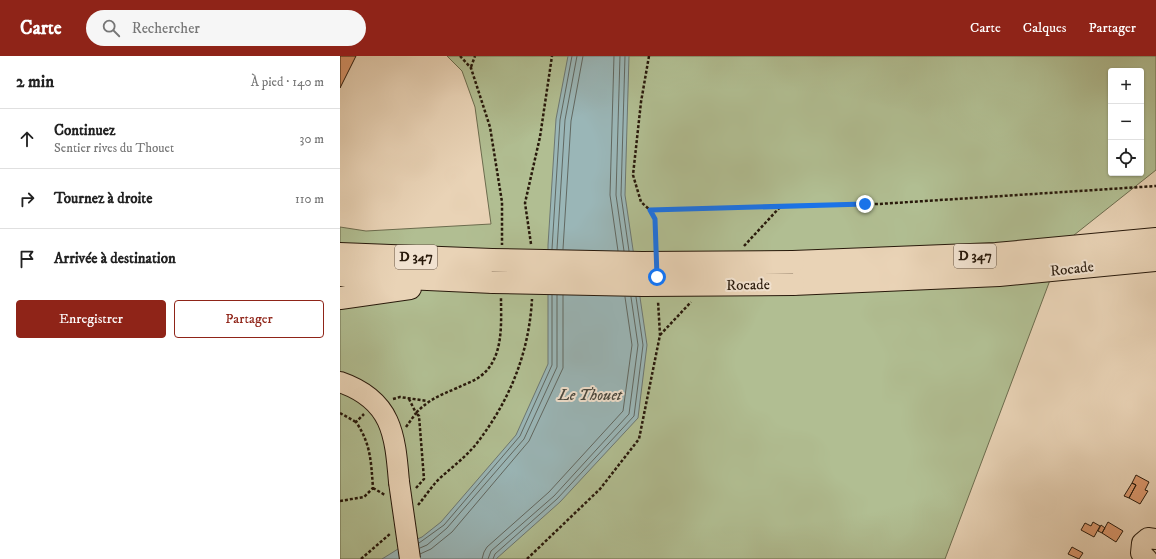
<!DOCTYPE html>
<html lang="fr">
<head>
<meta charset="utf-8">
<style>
  body { margin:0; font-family:"IM FELL DW Pica",serif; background:#f6f6f6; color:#222 }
  .controls { position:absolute; right:12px; top:12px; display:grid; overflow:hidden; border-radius:4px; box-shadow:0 1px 3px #0004 }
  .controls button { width:36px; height:36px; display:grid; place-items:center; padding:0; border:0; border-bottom:1px solid #e0e0e0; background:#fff; color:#222; font:20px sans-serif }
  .stop { position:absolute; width:12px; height:12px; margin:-9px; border:3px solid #1a73e8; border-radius:50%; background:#fff }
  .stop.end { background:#1a73e8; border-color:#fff; box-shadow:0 1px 4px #0008 }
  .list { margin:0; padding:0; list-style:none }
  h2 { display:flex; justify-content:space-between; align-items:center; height:52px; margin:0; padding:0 16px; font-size:17px }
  h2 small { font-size:13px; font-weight:400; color:#767676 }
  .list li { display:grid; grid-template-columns:26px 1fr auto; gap:12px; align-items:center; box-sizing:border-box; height:60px; padding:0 16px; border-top:1px solid #e0e0e0 }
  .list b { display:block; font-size:15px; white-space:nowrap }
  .list p { margin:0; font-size:13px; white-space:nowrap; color:#767676 }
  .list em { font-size:13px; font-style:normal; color:#767676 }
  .actions { display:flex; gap:8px; padding:12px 16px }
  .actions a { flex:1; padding:9px 0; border:1px solid #8f2418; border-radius:4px; text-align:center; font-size:14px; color:#8f2418 }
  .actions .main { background:#8f2418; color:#fff }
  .icon { flex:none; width:22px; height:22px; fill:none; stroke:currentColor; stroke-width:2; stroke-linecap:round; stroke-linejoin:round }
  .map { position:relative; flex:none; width:816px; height:503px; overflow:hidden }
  header { display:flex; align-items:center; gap:24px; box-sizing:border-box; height:56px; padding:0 20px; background:#8f2418; color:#fff }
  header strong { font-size:19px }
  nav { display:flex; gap:22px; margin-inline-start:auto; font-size:14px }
  .search { width:280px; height:36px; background:#f6f6f6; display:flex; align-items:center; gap:10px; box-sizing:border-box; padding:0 14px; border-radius:22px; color:#767676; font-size:15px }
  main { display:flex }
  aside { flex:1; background:#fff }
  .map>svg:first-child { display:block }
  .green { fill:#b1be92; stroke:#6c6c4e; fill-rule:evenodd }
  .water { fill:#9ab6b7; stroke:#6c7772 }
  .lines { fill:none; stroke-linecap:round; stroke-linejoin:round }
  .shore { stroke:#616861; stroke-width:1 }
  .building { fill:#dc986d; stroke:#28190b }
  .major-casing { stroke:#28190b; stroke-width:22 }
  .highway-casing { stroke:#28190b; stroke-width:24 }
  .path { stroke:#28190b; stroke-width:2.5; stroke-dasharray:3 2; stroke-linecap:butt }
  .major { stroke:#e9d3b6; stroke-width:20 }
  .highway { stroke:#e9d3b6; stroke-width:22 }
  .major-bridge-casing { stroke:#28190b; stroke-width:22; stroke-linecap:butt }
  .highway-bridge-casing { stroke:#28190b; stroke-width:24; stroke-linecap:butt }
  .major-bridge { stroke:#e9d3b6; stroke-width:20 }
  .highway-bridge { stroke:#e9d3b6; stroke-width:22 }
  .route { stroke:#1a73e8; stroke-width:5 }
  .labels { text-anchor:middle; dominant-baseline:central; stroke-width:4; stroke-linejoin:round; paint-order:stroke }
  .shield { fill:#f1e2d0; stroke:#645546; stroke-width:1 }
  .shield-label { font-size:14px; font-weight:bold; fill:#28190b }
  .street-label { font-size:15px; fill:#28190b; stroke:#f1e2d0 }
  .water-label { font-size:16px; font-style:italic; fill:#4a483f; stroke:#f1e2d0 }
</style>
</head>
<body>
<header>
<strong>Carte</strong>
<div class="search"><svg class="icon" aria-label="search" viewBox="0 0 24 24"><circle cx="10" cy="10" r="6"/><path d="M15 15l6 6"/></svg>Rechercher</div>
<nav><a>Carte</a><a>Calques</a><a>Partager</a></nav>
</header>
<main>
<aside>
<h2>2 min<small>À pied · 140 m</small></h2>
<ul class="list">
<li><svg class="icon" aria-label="ahead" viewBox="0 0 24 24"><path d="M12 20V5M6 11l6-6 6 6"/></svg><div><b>Continuez</b><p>Sentier rives du Thouet</p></div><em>30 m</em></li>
<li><svg class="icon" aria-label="right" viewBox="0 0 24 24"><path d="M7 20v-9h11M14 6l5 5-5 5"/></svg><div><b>Tournez à droite</b></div><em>110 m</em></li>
<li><svg class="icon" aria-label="arrive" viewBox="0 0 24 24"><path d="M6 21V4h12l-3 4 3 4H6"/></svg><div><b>Arrivée à destination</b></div></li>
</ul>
<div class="actions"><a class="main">Enregistrer</a><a>Partager</a></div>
</aside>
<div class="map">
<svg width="816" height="503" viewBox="0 0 816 503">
  <rect width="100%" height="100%" fill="#e9d3b6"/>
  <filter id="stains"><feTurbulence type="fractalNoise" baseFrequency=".005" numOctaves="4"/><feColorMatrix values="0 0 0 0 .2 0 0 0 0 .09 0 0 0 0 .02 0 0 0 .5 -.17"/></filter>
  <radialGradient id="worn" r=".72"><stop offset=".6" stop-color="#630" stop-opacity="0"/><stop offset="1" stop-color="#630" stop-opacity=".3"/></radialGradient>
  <path class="green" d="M107 0H816V114L724 187 605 503H0V171L26 175 151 168 135 51 122 15ZM771 15H801V117H771Z"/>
  <path class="water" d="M228 0H289L285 139 307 289 298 362 220 446 156 503H42L66 488 82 481 101 466 176 379 208 308V189L216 63Z"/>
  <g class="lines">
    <path class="shore" d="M274 0 270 139 278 195
      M280 0 276 139 284 195
      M285 0 281 139 289 195
      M212 193 220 64 232 0
      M217 193 225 64 237 0
      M223 193 231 65 243 0
      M79 487 104 469 180 380 212 309V239
      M80 492 87 489 107 472 184 383 217 311V239
      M80 498 91 493 112 476 189 385 223 312V239
      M142 503 144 496 147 491 209 436 283 355 292 289 285 241
      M148 503 151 495 214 440 289 358 298 289 291 241
      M153 503 155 498 217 443 294 360 303 289 296 241"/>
  </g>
  <path class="building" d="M0 0H16L0 32Z
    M796 419 809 426 805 434 808 435 800 448 789 442 796 429 792 427Z
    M792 427 796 429 789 442 784 440Z
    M753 466 760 470 754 481 741 474 745 467 751 470Z
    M768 466 783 475 776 486 762 477Z
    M761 469 765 472 762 477 758 475Z
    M732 491 743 497 739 503 728 498Z"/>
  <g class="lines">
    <g class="major-casing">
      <path id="major" d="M0 326C52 344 55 378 59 426
        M807 503 801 497 802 487 808 482 816 483"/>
    </g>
    <g class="highway-casing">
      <path id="highway" d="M0 198 152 204
        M453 206 656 198 816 183
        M0 219 153 226
        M453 228 659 219 816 204
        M0 242 70 232"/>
    </g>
    <path class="path" d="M120 0 131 12 150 71 162 146V189
      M309 0 301 46 293 119 301 146 310 154 315 163 316 190
      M131 11 135 0
      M310 154 539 148 816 130
      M191 188 185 147 200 81 212 0
      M404 190 441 150
      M320 279 351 246
      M53 343 60 341 87 345
      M0 357 16 366
      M66 371 76 357 69 343
      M33 432 45 439
      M76 432 84 423 79 360 76 357C89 343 101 339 117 332 125 328 135 325 142 319 164 301 161 267 161 242
      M0 445 24 441 33 432C31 406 31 388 16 366L24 358
      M78 449C85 441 91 431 99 423 112 411 126 401 137 387 170 344 189 297 192 243
      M21 503 51 477
      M187 503 260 433 299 383 320 279 318 245"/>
    <use href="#major" class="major"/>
    <use href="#highway" class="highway"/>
    <g class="major-bridge-casing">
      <path id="major-bridge" d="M59 426 70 503"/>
    </g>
    <g class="highway-bridge-casing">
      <path id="highway-bridge" d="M152 204 302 207 453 206
        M153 226 303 229 453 228"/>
    </g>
    <use href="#major-bridge" class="major-bridge"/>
    <use href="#highway-bridge" class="highway-bridge"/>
  </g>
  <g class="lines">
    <path class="route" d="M317 221 315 163 310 154 525 148"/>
  </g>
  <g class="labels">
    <g class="shield">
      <rect x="614" y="188" width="42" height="24" rx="3"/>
      <rect x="55" y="189" width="42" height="24" rx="3"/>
    </g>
    <g class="shield-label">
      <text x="635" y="200">D 347</text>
      <text x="76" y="201">D 347</text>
    </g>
    <g class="street-label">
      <text transform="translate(732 213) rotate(-6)">Rocade</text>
      <text transform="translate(408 229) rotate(-1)">Rocade</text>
    </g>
    <g class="water-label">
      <text x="250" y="339">Le Thouet</text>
    </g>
  </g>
  <rect width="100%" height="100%" filter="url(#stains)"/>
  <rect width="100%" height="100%" fill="url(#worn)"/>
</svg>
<div class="controls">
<button>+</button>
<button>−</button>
<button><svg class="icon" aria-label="locate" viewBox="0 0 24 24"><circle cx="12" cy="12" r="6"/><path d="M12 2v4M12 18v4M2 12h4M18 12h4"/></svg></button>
</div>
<div class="stop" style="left:317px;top:221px"></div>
<div class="stop end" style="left:525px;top:148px"></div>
</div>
</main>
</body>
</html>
